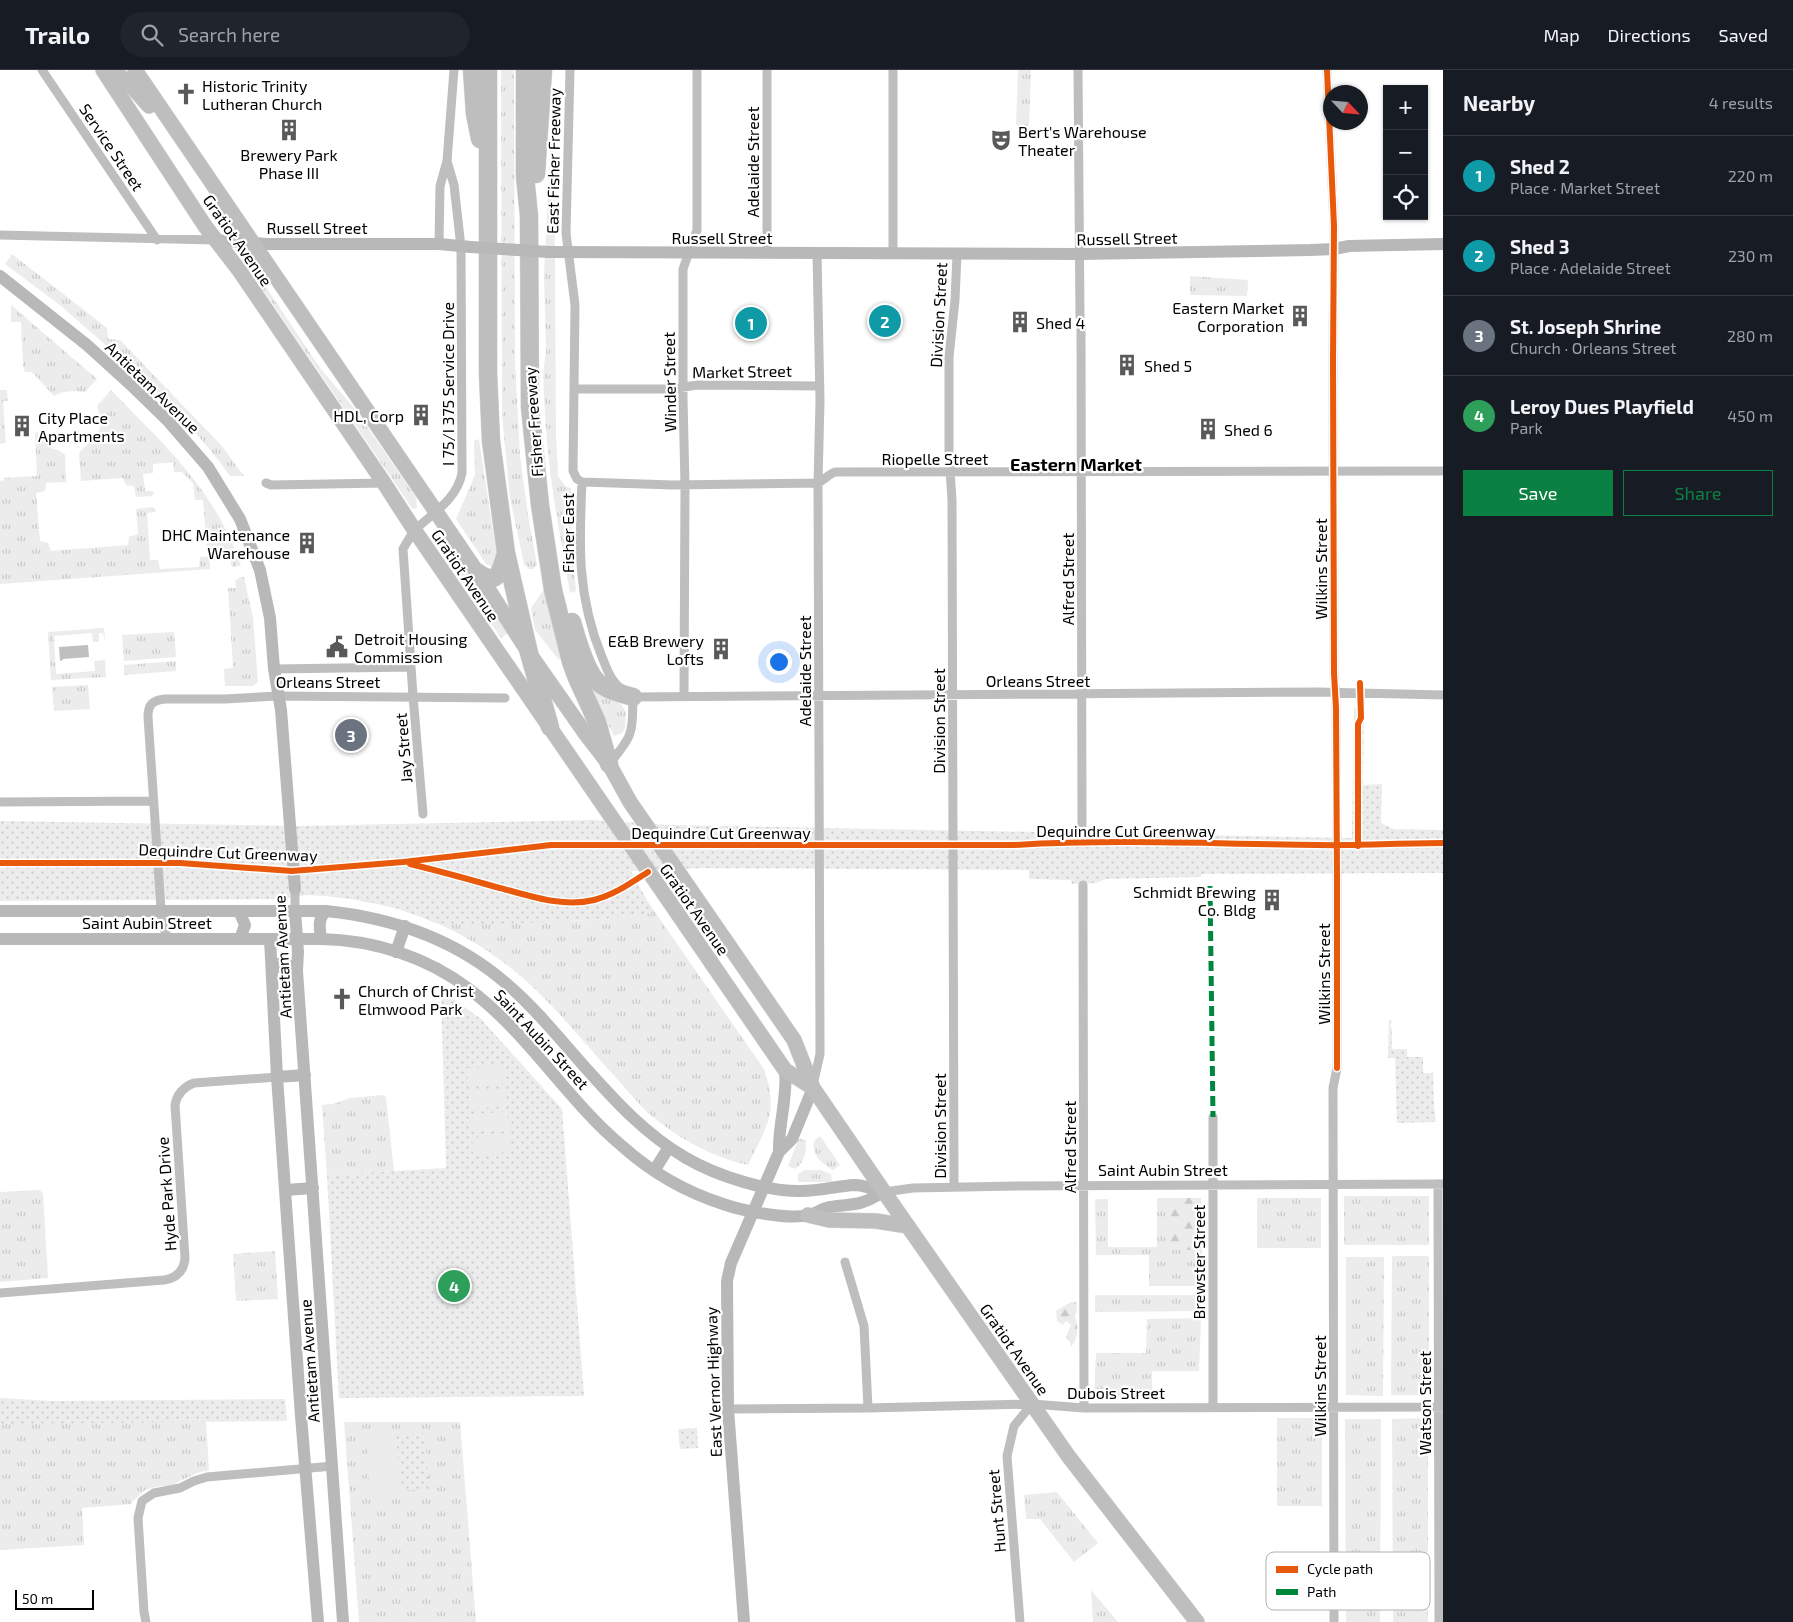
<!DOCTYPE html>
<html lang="en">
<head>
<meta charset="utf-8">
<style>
  body { margin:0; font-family:"Exo 2",sans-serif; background:#20242c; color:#f1f3f6 }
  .controls { position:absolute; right:15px; top:15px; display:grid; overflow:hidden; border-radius:0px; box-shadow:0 1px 4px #0004 }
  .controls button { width:45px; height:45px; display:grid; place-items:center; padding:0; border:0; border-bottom:1px solid #363941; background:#171b24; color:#f1f3f6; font:25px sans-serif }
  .compass { position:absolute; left:1323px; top:15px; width:45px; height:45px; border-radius:50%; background:#171b24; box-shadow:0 1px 4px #0004; rotate:116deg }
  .scale { position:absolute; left:15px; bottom:12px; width:79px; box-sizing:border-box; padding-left:5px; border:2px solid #000; border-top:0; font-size:14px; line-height:18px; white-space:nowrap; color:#000; -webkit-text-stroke:4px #fff; paint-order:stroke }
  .you { position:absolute; left:778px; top:591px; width:18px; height:18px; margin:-12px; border:4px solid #fff; border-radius:50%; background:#1a73e8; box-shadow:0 0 0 8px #1a73e833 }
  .badge { display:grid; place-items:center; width:32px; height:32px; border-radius:50%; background:#0b8043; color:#fff; font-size:16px; font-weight:700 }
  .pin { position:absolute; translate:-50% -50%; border:2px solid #fff; box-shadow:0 1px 5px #0006 }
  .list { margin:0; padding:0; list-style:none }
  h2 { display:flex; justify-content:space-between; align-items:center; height:65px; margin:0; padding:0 20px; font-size:21px }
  h2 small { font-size:16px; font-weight:400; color:#9ea1a6 }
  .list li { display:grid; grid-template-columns:32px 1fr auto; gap:15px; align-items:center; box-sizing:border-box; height:80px; padding:0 20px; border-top:1px solid #363941 }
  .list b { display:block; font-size:19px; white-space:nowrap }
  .list p { margin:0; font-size:16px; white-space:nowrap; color:#9ea1a6 }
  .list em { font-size:16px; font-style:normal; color:#9ea1a6 }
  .actions { display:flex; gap:10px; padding:15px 20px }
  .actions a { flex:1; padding:11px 0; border:1px solid #0b8043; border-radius:0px; text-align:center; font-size:18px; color:#0b8043 }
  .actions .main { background:#0b8043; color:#fff }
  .icon { flex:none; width:28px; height:28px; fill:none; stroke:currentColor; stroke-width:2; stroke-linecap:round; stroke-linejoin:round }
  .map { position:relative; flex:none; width:1443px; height:1552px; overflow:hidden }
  header { display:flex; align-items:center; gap:30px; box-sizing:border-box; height:70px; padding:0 25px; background:#171b24; border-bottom:1px solid #363941 }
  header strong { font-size:24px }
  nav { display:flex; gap:28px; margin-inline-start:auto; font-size:18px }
  .search { width:350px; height:45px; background:#20242c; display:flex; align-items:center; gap:12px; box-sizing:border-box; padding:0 18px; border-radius:28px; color:#9ea1a6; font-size:19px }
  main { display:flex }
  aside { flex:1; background:#171b24 }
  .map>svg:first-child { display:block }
  .grass { fill:url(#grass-tufts); fill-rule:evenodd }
  .forest { fill:url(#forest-firs) }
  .park { fill:url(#park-dots) }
  .garden { fill:#ececec }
  .water { fill:#bfbfbf }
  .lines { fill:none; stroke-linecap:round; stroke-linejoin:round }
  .primary-casing { stroke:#dbdbdb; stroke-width:16 }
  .highway-casing { stroke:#dbdbdb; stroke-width:19 }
  .street { stroke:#bebebe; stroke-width:9 }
  .secondary { stroke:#b8b8b8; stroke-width:12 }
  .primary { stroke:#bebebe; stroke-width:15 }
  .highway { stroke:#bebebe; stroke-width:18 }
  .secondary-bridge { stroke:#b8b8b8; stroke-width:12 }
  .quiet { stroke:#00873e; stroke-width:5; stroke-dasharray:10 5; stroke-linecap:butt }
  .cycleway-casing { stroke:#fff; stroke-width:9 }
  .cycleway { stroke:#e8590c; stroke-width:6 }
  .labels { text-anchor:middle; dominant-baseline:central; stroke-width:4.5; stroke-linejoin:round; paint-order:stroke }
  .poi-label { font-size:16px; fill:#000; stroke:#fff; text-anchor:start }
  .street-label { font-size:16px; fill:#000; stroke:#fff }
  .neighbourhood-label { font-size:18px; font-weight:bold; fill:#000; stroke:#fff }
  .key { fill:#fff; stroke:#b2b2b2; stroke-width:1 }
  .key-label { font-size:14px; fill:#000 }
</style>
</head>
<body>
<header>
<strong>Trailo</strong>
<div class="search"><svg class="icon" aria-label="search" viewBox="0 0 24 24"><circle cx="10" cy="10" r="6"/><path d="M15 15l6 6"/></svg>Search here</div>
<nav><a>Map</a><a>Directions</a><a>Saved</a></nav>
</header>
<main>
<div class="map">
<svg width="1443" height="1552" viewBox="0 0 1443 1552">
  <defs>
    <pattern id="grass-tufts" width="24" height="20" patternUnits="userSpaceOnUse" patternTransform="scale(1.25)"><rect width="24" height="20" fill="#ececec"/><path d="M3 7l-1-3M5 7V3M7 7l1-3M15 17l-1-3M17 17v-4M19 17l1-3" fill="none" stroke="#c9c9c9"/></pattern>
    <pattern id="forest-firs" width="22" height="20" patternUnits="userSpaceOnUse" patternTransform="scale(1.25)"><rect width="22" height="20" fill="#ececec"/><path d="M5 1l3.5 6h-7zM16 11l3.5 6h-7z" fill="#c9c9c9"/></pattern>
    <pattern id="park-dots" width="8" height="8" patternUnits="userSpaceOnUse" patternTransform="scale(1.25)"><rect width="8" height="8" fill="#ececec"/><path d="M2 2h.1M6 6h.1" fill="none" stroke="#c9c9c9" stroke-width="1.8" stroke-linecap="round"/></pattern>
  </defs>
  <rect width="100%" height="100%" fill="#fff"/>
  <path class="grass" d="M501 0H514L515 292 520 385 528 445 537 495 533 499H529L524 494 510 428 502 345Z
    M1018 0H1031L1029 56 1016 55Z
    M553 21H554L556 365 558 406 566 417 571 418 572 483 576 521 570 523C560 464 548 405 545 345 544 324 542 302 546 281L544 205Z
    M12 184 107 258 108 269 120 270 221 375 244 406H230C205 370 174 340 143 309L144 307 137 299 134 300 61 236 5 194Z
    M253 201 256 202 320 298 354 338 416 427 417 438 414 439 412 438 252 204Z
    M1190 206 1248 210 1247 226 1190 225Z
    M11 235 97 309 85 322C73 321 65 320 54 326L32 302H25L23 295 21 252H11Z
    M0 320H7L8 331H3L6 373 0 374Z
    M111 320C166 377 215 419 241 496L232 497 231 488 210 490V499L0 514V411L4 410V408L37 406 35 363 43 362C50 386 53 374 65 385L66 412 46 413 45 421 36 423 40 471 48 473 51 481 128 475 129 467 138 464 136 439 153 437 156 440 155 442 147 443 150 490H158L160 499 199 497 200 487H208L203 430H195L193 413 182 402H174L173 392 153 394V403L143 404 145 421H153L154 423 152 426 136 427 134 416 126 415 123 408 81 411 79 383C89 371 103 368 100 348 100 343 98 340 97 336Z
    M479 369 498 494 493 497 486 494 456 449 475 405 474 371Z
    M438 466 443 467 508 563 501 568 437 474 436 469Z
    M240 507H244L253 548 258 612 253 616H225L224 599 233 598 228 518H236L235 511Z
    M545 518 563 588 558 589 535 560 531 538Z
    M104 558 105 571 103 563H99V572H93L92 563 54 566 56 604 95 601 94 591 105 590 106 607 51 610 48 562Z
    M174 562 176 587 124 591 122 565Z
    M579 581 609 628 621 634 626 642 625 658 622 663 614 666 589 617Z
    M176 591V601L124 605V595Z
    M88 615 90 639 54 641 52 617Z
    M307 825 648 832 764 999C779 1043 767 1055 748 1095 711 1087 674 1066 646 1041 636 1031 627 1020 618 1010 593 983 570 954 544 928 478 861 401 829 307 825ZM637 845 593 850 499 853Z
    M383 1025 386 1027 394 1101 327 1105 322 1035 333 1034 350 1028Z
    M820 1066 840 1095 833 1100C821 1093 812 1086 814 1071Z
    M799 1068 806 1071C806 1083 805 1092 795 1099L788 1096Z
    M805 1100H821L831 1104 832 1112H798V1104Z
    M40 1120 43 1124 48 1208 0 1212V1122Z
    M1344 1126H1429V1175H1344Z
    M1157 1128H1168V1180H1202V1216H1149V1185H1096L1095 1129H1108V1177H1157Z
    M1257 1128H1321V1178H1257Z
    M275 1181 278 1229 236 1231 233 1184Z
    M1392 1186H1429V1325H1391Z
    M1346 1187H1384L1383 1326 1346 1325Z
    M1095 1225H1199L1200 1241 1095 1242Z
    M1201 1248 1199 1301H1152V1326L1094 1327 1096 1283H1146L1147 1249Z
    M0 1340 206 1351 209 1400 197 1403 170 1416H160L145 1420 132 1432V1434L82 1438 84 1475 0 1480Z
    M1277 1348H1322V1436H1277Z
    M1428 1348V1552H1393L1392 1349Z
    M1345 1349H1381L1380 1552H1346Z
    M344 1352H460L476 1552H359Z
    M1057 1422 1098 1473 1074 1492 1040 1449H1026L1024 1425Z
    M1091 1520 1118 1552H1093Z"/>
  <path class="forest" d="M1168 1128H1201L1202 1180H1168Z
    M1071 1232H1076L1077 1240 1075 1247C1079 1257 1078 1269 1071 1277L1070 1272 1066 1267 1071 1255 1066 1251 1063 1255 1057 1251 1056 1241Z"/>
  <path class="park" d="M1354 638H1364L1363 715 1382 714 1381 753 1393 759 1443 760V803L1201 804V807L1106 809 1096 813 1072 814 1071 810 1029 809V800L702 798 631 801 654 843 593 850 472 855 436 853 397 838 365 831 333 826 307 825 280 829 0 831V751L297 756 593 750 670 755 1352 768Z
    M441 920 481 949 562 1039 584 1326 339 1328 327 1105 446 1098Z
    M1392 950 1390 957 1392 959V979H1407V987H1423V1003H1433L1434 1035 1436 1052 1397 1053 1395 988H1388L1389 951Z
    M0 1328 52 1331 285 1329 287 1351 0 1354Z
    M697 1358 698 1378 680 1379 678 1359Z
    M425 1363 429 1419 400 1421 396 1364Z"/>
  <path class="garden" d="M504 996 505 1013 468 1016 467 998Z
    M506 1019 507 1036 470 1039 469 1021Z
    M507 1042 509 1059 471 1062 470 1044Z
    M509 1065 510 1082 473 1085 472 1068Z
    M396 1364 400 1421 370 1424 366 1367Z"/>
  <path class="water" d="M88 575 89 587 63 589V590L60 591 59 577Z"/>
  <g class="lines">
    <g class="primary-casing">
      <path id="primary" d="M103 0 205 156 239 200 384 413 415 461 785 1000 813 1018
        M110 0 126 10 149 36
        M135 0 477 502 529 583 585 663 609 694 630 732 794 970 813 1018 884 1122 1069 1387 1197 1552
        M808 1145 829 1150 876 1151 908 1156"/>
    </g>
    <g class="highway-casing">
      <path id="highway" d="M472 0 475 44 480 69
        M488 0V304L491 371 506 483 529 583 550 657
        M525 0V106L529 146 530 337 540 435 553 520 571 592 577 608 597 652 609 694
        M536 104 543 0
        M477 502C498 518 501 500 506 483
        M572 552C577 569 586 604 600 614 609 621 622 624 633 627"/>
    </g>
    <path class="street" d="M42 0 157 170
      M570 0 566 163 575 235 573 401 577 409 582 412 673 415 818 413C824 410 829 404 835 402L1443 401
      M767 0V184
      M1078 0 1080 247
      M1327 0 1334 156 1333 291 1334 603 1336 638 1337 806V998L1333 1018 1334 1552
      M447 91 454 0
      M0 165 215 170
      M893 184V0
      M1081 257 1082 762
      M574 319H672L697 315 820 316
      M582 412C579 476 577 526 602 587 607 599 611 612 622 619
      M266 413 271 415 384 413
      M274 599 411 597
      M684 626 685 415 683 329V199L697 160V0
      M633 627 1319 622 1443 625
      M609 694C634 664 632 664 633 627
      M0 732 153 731
      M423 744 413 626 403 479C407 472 411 465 416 459 434 442 457 429 462 403L461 177 454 115 447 91 440 116 439 174
      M1083 815 1084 1338
      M295 819V841
      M168 868 162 854 148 647C148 635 152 630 165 629H225L278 626 505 628
      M813 1015 820 984V974L818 413 820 331 817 184
      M1213 1047V1337
      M1438 1114 1439 1552
      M954 1117 952 430 949 385V287L955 230 957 185
      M884 1122 913 1118 1016 1116 1443 1114
      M845 1192 864 1256 868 1338
      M0 1223 164 1210C177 1208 184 1201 185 1188L175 1035C177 1024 183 1017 194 1013L277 1007
      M728 1339 868 1338 1032 1334 1084 1338 1443 1337
      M146 1552 144 1542 138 1448 142 1431 154 1423 180 1418 194 1411 207 1407 333 1396
      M1020 1552 1007 1386 1014 1356 1032 1334"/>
    <path class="secondary" d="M215 170 268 174H439L471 177
      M549 182 1080 184 1310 180 1334 179 1349 176 1443 174
      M0 206 87 275 130 314 168 351 208 397 240 449 260 500 270 548 274 599 281 640 295 819
      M0 841H326C394 848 456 869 508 915 536 939 559 968 583 995 615 1031 645 1064 686 1088 717 1106 767 1122 802 1121 820 1121 837 1116 855 1115 864 1115 875 1120 884 1122
      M239 841 245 855 240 869
      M295 841 298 882 297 901 343 1552
      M0 869H321C374 870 427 887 469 919 528 963 566 1029 622 1076 651 1102 686 1122 723 1134 743 1141 788 1150 809 1145 815 1144 820 1140 826 1138 838 1135 851 1136 863 1132 870 1130 877 1125 884 1122
      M270 869 277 1007 301 1346 318 1552
      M321 869C320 859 317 849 326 841
      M396 882 405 856
      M272 901 279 894 285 893 297 901
      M277 1007 305 1005
      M779 1082C778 1054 788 1028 785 1000
      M654 1101 669 1077
      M286 1120 313 1118
      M744 1552 728 1339 727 1211 731 1193 779 1082 792 1069 813 1018"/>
    <use href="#primary" class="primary"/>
    <use href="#highway" class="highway"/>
    <path class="secondary-bridge" d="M471 177 549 182"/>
    <path class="quiet" d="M1210 816 1213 1047"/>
    <g class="cycleway-casing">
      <path id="cycleway" d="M1327 0 1334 156 1333 291 1334 603 1336 638 1337 806V998
        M1358 776V654L1361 648 1360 613
        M0 793H180L292 801 403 792 551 775H1014C1115 769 1217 774 1318 775 1360 776 1401 773 1443 773
        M410 794C439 801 468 809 496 817 528 825 561 838 594 830 614 825 631 813 648 802"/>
    </g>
    <use href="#cycleway" class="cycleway"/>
  </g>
  <defs>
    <g id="church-bare" transform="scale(1.725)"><path d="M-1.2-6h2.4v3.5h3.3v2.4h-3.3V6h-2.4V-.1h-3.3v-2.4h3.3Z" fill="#595959" stroke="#fff" stroke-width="2.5" paint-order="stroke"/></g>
    <g id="building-bare" transform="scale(1.725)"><path d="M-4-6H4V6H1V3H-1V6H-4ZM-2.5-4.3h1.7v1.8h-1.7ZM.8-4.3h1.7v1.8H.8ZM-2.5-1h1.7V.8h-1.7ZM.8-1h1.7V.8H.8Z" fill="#595959" stroke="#fff" stroke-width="2.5" paint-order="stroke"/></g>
    <g id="theatre-bare" transform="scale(1.725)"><path d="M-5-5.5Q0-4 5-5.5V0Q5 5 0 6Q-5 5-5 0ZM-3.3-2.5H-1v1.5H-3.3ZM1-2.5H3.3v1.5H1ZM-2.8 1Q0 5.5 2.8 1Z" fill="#595959" stroke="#fff" stroke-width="2.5" paint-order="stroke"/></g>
    <g id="civic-bare" transform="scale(1.725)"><path d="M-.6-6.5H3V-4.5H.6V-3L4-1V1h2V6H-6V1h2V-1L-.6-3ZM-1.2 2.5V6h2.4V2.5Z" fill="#595959" stroke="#fff" stroke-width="2.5" paint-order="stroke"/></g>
  </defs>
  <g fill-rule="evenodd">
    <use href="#church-bare" x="186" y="24"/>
    <use href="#building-bare" x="289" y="60"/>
    <use href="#theatre-bare" x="1001" y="70"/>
    <use href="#building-bare" x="1300" y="246"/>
    <use href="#building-bare" x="1020" y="252"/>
    <use href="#building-bare" x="1127" y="295"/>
    <use href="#building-bare" x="421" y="345"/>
    <use href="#building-bare" x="22" y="356"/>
    <use href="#building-bare" x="1208" y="359"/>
    <use href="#building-bare" x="307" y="473"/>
    <use href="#civic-bare" x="337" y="577"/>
    <use href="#building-bare" x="721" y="579"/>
    <use href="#building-bare" x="1272" y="830"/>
    <use href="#church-bare" x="342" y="929"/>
  </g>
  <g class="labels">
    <g class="poi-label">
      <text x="202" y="15">Historic Trinity<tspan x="202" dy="18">Lutheran Church</tspan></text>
      <text x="1018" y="61">Bert's Warehouse<tspan x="1018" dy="18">Theater</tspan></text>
      <text x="289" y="84" text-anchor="middle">Brewery Park<tspan x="289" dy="18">Phase III</tspan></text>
      <text x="1284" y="237" text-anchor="end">Eastern Market<tspan x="1284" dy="18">Corporation</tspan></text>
      <text x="1036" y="252">Shed 4</text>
      <text x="1144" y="295">Shed 5</text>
      <text x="404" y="345" text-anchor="end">HDL, Corp</text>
      <text x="38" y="347">City Place<tspan x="38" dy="18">Apartments</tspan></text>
      <text x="1224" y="359">Shed 6</text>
      <text x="290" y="464" text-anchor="end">DHC Maintenance<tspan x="290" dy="18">Warehouse</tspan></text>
      <text x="354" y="568">Detroit Housing<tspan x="354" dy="18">Commission</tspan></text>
      <text x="704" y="570" text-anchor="end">E&amp;B Brewery<tspan x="704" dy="18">Lofts</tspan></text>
      <text x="1256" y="821" text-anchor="end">Schmidt Brewing<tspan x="1256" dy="18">Co. Bldg</tspan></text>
      <text x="358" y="920">Church of Christ<tspan x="358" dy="18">Elmwood Park</tspan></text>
    </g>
    <g class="street-label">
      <text transform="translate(112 77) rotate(56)">Service Street</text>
      <text transform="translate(553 91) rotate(-89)">East Fisher Freeway</text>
      <text transform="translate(752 92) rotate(-90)">Adelaide Street</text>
      <text x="317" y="157">Russell Street</text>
      <text x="722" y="167">Russell Street</text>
      <text transform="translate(1127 168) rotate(-1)">Russell Street</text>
      <text transform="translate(238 170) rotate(55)">Gratiot Avenue</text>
      <text transform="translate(938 245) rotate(-87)">Division Street</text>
      <text transform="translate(742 301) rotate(-1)">Market Street</text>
      <text transform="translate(669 312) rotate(-91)">Winder Street</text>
      <text transform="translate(447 314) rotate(-90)">I 75/I 375 Service Drive</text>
      <text transform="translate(153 317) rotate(44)">Antietam Avenue</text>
      <text transform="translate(533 352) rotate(-94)">Fisher Freeway</text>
      <text x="935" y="388">Riopelle Street</text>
      <text transform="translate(567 463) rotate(-90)">Fisher East</text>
      <text transform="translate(1320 499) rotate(-90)">Wilkins Street</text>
      <text transform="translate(466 505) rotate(56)">Gratiot Avenue</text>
      <text transform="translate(1067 509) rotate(-90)">Alfred Street</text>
      <text transform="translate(804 601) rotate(-90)">Adelaide Street</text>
      <text x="1038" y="610">Orleans Street</text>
      <text x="328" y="611">Orleans Street</text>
      <text transform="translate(938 651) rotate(-90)">Division Street</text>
      <text transform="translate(403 678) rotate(-95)">Jay Street</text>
      <text x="1126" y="760">Dequindre Cut Greenway</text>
      <text x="721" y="762">Dequindre Cut Greenway</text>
      <text transform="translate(228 782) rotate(2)">Dequindre Cut Greenway</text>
      <text transform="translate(695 839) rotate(55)">Gratiot Avenue</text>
      <text x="147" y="852">Saint Aubin Street</text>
      <text transform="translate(282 887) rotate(-93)">Antietam Avenue</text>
      <text transform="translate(1323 904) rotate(-90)">Wilkins Street</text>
      <text transform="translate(542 969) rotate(47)">Saint Aubin Street</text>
      <text transform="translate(939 1056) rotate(-90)">Division Street</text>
      <text transform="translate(1069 1077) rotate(-90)">Alfred Street</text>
      <text x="1163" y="1099">Saint Aubin Street</text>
      <text transform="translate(166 1124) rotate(-94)">Hyde Park Drive</text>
      <text transform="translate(1198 1192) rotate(-90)">Brewster Street</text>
      <text transform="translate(1015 1279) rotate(55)">Gratiot Avenue</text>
      <text transform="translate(309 1291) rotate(-94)">Antietam Avenue</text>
      <text transform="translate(713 1312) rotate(-92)">East Vernor Highway</text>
      <text transform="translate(1319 1316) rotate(-90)">Wilkins Street</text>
      <text x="1116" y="1322">Dubois Street</text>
      <text transform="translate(1424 1333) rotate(-90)">Watson Street</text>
      <text transform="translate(996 1441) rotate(-95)">Hunt Street</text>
    </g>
    <g class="neighbourhood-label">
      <text x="1076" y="394">Eastern Market</text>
    </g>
  </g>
  <rect x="1266" y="1482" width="164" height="58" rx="8" class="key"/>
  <rect x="1276" y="1496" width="22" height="7" fill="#e8590c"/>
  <rect x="1276" y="1519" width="22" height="6" fill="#00873e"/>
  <g class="key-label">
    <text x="1307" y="1504">Cycle path</text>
    <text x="1307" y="1527">Path</text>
  </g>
</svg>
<div class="controls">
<button>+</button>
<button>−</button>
<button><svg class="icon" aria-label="locate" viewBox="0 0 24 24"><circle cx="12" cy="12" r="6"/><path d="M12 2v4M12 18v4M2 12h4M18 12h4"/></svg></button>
</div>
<svg class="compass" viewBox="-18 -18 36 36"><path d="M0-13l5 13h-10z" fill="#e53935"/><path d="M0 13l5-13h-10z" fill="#9ea1a6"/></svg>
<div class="scale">50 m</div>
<div class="you"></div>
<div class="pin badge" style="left:751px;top:253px;background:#0f9aa8">1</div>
<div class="pin badge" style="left:885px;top:251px;background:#0f9aa8">2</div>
<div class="pin badge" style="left:351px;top:665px;background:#6b7280">3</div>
<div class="pin badge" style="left:454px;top:1216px;background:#2e9e5b">4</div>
</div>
<aside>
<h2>Nearby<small>4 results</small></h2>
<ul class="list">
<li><span class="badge" style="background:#0f9aa8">1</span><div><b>Shed 2</b><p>Place · Market Street</p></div><em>220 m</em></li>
<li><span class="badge" style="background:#0f9aa8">2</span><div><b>Shed 3</b><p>Place · Adelaide Street</p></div><em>230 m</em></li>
<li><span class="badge" style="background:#6b7280">3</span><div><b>St. Joseph Shrine</b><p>Church · Orleans Street</p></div><em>280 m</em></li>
<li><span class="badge" style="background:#2e9e5b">4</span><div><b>Leroy Dues Playfield</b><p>Park</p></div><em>450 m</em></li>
</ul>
<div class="actions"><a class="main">Save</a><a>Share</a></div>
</aside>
</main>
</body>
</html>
